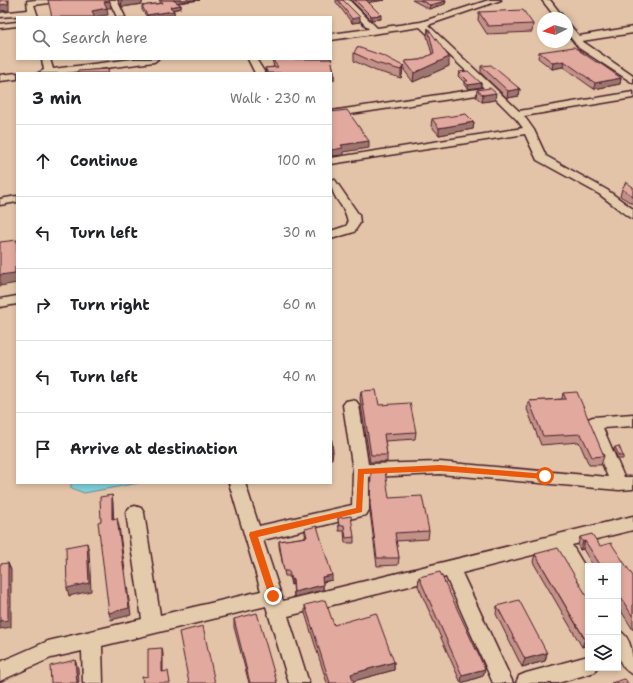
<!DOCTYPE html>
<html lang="en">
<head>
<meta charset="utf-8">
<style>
  body { margin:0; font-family:"Shantell Sans",sans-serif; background:#f2f2f2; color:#202124 }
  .controls { position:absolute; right:12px; bottom:12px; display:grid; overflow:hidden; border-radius:0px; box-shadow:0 2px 6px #0003 }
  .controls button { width:36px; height:36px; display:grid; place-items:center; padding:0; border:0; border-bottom:1px solid #e0e0e0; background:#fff; color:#202124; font:20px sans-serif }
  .compass { position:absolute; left:537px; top:12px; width:36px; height:36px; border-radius:50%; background:#fff; box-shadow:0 2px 6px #0003; rotate:264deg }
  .stop { position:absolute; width:12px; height:12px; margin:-9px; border:3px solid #ea580c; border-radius:50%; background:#fff }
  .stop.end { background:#ea580c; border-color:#fff; box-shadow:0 1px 4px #0008 }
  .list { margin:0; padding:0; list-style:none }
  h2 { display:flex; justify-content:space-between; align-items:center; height:52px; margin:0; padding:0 16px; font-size:17px }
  h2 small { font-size:13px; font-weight:400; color:#757577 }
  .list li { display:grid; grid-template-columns:26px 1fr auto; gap:12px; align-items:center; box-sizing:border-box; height:72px; padding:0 16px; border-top:1px solid #e0e0e0 }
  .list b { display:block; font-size:15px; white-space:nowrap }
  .list em { font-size:13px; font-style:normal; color:#757577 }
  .icon { flex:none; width:22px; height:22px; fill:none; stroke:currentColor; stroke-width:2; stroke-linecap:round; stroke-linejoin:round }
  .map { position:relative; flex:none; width:633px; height:683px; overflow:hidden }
  .search { position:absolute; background:#fff; box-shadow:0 2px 6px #0003; left:16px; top:16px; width:316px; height:44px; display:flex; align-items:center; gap:10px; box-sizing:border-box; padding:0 14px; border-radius:0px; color:#757577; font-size:15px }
  .panel { position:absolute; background:#fff; box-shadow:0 2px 6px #0003; left:16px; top:72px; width:316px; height:412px; border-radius:0px }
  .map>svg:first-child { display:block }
  .water { fill:#81d1dc; stroke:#6b8a95 }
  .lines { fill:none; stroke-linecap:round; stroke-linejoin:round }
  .minor-casing { stroke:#4a1f2b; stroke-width:3 }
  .minor { fill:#e3cbab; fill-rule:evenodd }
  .wall { fill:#c29188; stroke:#4a1f2b }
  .shaded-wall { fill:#9e766f; stroke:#4a1f2b }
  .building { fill:#e2a99e; stroke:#4a1f2b }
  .route { fill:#ea580c }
</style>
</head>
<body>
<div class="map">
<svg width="633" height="683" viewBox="0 0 633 683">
  <rect width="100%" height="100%" fill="#e3c4a8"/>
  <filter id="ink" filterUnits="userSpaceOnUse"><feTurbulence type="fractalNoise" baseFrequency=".025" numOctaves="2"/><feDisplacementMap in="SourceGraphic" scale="8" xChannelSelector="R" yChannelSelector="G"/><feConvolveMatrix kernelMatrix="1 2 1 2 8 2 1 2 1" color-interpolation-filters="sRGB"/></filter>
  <g filter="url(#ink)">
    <path class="water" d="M71 483H139L84 493 71 488Z"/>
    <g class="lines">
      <g class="minor-casing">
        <path id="minor" d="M36 0H60L56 2 34 5 38 17H30L29 15 0 17V13L28 10 27 1Z
          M109 0H117L125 17H117Z
          M341 0H349L377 28 421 22 489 0H501L428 25 519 111 633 92V98L524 116 534 130 546 156 607 190 633 209V219L629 217 599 194 537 160 525 134 331 164V158L523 128 517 120 490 93 331 117V111L484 88 420 27 331 40V34L369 29Z
          M542 0H550L564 18H556Z
          M17 22V26L0 28V24Z
          M567 25H570L579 36 633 27V33L582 41 633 76V83L579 48 567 33Z
          M42 59H50L53 69 133 59H158L154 62 65 73H38L44 70Z
          M248 59H256L265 73H255Z
          M17 73V79L0 81V75Z
          M331 179 335 180 359 215 360 223 354 232 331 239V231L346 226 348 223C346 204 331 201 331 179Z
          M17 196V202L0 205V199Z
          M17 296V304L0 307V299Z
          M351 400 356 401 359 405 368 464 440 462 608 477 585 423 588 419 593 417 633 414V426L603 428 624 477H633V489L619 490 440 474 369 477V510L366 515 263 540 283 601 633 516V530L572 545 588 572V596L581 594 556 549 462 573 513 683H493L446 577 288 616 309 683H289L266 606 102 646 103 683H83L82 651 51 658 0 681V662L48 641 142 619 126 513 129 508 135 506 141 508 144 513 160 615 261 591 229 483H245L259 526 352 505 353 471 343 405 346 401Z
          M618 630C633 637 633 658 633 674 615 667 618 646 618 630Z
          M588 656V668H597L595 672 558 683H516L519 676 526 673Z"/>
      </g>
      <use href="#minor" class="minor"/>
    </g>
    <path class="wall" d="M118 0H142V4L122 7Z
      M159 0H200L178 3 181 5V8L173 10 174 11V15L157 17H147L142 10V6L161 3Z
      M336 0H343L360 22 352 23 336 2Z
      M351 0H385L368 2 381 19 371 20Z
      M412 0H444L446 1 445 4 429 9Z
      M479 12 533 24 532 32 487 34 478 20Z
      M428 28 449 66 413 82 404 70 405 61 420 60 432 54 427 36Z
      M539 52 596 62 621 78 620 84 594 89 563 67 552 69 538 58Z
      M354 53 403 66 402 75 401 78 376 71 354 61Z
      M272 59H331L334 72V80L331 73H266L265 68 274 67Z
      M481 66 520 89 519 96 507 98 481 73Z
      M459 72 481 83V87L468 89 464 85V82L458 76Z
      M477 90 495 100 482 102 476 97Z
      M432 119 474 122 473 129 439 135 431 126Z
      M633 187V204L620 196 622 189Z
      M361 391 379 405 416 432 415 439 385 441 387 455V462H370L360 398Z
      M563 393 604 456 601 465H589L579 442 541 445 527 409 529 401 562 399Z
      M331 435 333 452 332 459H331Z
      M615 447 623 456V459H618L614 449Z
      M370 479 389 498 429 531 428 539 396 541 399 558 398 565 377 566 370 512Z
      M338 518 354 537V543H345L344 531H339Z
      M305 529 332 580 323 582V590L294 597 293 584 291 585 289 576H285L279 546V541L306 537 305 534Z
      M580 537 600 546 633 576V630L618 606V566H593L583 549 580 550 578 545Z
      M535 554 588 645 582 647 533 562Z
      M419 577 485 669 483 676 461 683 418 586Z
      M305 605 334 625 394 662V670L353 681 354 683H327L305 613Z
      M497 606 547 653 545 661 522 667 496 614Z
      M234 619 277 683H249L234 627Z"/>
    <path class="shaded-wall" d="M8 0H9V10L0 11V5Z
      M121 0H142V4L122 7Z
      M174 0H200L173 3Z
      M365 0H385L365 3Z
      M110 1 111 8H105L104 2Z
      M446 1 445 4 429 9 430 5Z
      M181 5V8L171 10 170 7Z
      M107 8 108 15 93 17 92 11Z
      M174 11V15L157 17H147V15Z
      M381 15V19L371 20V16Z
      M360 17V22L352 23V19Z
      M449 57V66L413 82 414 73Z
      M564 61 563 67 552 69 553 63Z
      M403 66 402 75 401 78V70Z
      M334 72V80L331 81V73H326Z
      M621 78 620 84 594 89 595 83Z
      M481 83V87L468 89V85Z
      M520 89 519 96 507 98 508 91Z
      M496 93 495 100 482 102 483 95Z
      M474 122 473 129 439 135V128Z
      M369 141V148L343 152V155L332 156V150L341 145Z
      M15 267H17V283L0 286V275Z
      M112 495 113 503 114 527 112 519Z
      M117 518 119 526 131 615 111 620 109 613Z
      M585 541 583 549 580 550 583 542Z
      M87 543 89 551 91 591 69 596 67 588Z
      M8 563 11 570V627L0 629V621Z
      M332 575V580L322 582V577Z
      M293 579V584L291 585V580Z
      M323 585V590L294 597V592Z
      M588 638V645L582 647 585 639Z
      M162 648 163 654V679L162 672Z
      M547 653 545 661 522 667 525 659Z
      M75 660 78 668 79 683H77Z
      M394 662V670L350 682 351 674Z
      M485 669 483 676 461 683 462 675Z"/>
    <path class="building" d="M0 0H8V4L0 5Z
      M48 0H109L110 1 104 2 107 8 92 11 95 17H52Z
      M161 0H174H173L181 5 170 7 174 11 147 15 142 6 163 3Z
      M338 0H343L360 17 352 19Z
      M355 0H366L381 15 371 16Z
      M420 0H444L446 1 430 5Z
      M523 10 533 24 488 26 479 12Z
      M428 28 449 57 414 73 405 61 420 60 434 53Z
      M357 47 384 56 403 66 401 70 376 63 354 53Z
      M574 47 596 62H598L621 78 595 83 564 61 553 63 539 52Z
      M331 58 334 72 326 73H268L265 68 278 67 274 62V59H331Z
      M491 65 520 89 508 91 481 66Z
      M108 69 109 73H78L77 71Z
      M468 71 481 83 468 85 464 81H468L459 72Z
      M490 88 496 93 483 95 477 90Z
      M347 110 369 141 341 145 343 148 332 150 331 149V111V112Z
      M466 114 474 122 439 128 432 119Z
      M626 182 633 187V196L622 189Z
      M17 240V267H15V273L0 275V242Z
      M376 390 379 405 410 403 416 432 384 434 387 455H371L361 391Z
      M577 392 604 456 592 457 581 434 543 436 529 401 566 399 563 393Z
      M331 435 333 452H331Z
      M619 446 623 456H619L615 447Z
      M385 471 389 498 422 496 429 531 395 533 399 558H377L370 504 371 472Z
      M112 495V519L117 518 129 608 109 613 98 522 101 521 100 497Z
      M351 516 354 537 346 538 344 525 339 526 338 518Z
      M317 526 332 575 322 577 323 585 294 592 293 579 291 580 289 571H284L279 541 307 537 305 529Z
      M592 534 600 546 611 543 633 576V617L618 593V566H601L585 541 583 542 580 537Z
      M87 543 89 583 67 588 66 547Z
      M558 548 588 598V638L585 639 535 554Z
      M8 563V620L0 621V564Z
      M440 572 485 669 462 675 419 577Z
      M325 600 334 625 376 613 394 662 351 674 354 683H330L305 605Z
      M519 600 547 653 525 659 497 606Z
      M257 613 277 683H250L234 619Z
      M203 626 215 683H189L179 632Z
      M162 648V672L168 671 170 683H143L142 677 148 676V649Z
      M75 660 77 683H51L50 666Z
      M625 679 628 683H611Z"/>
  </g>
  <path class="route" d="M440 465 545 474 549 476 545 479 440 471 364 474 362 512 258 537 277 596 276 599H270L249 535 250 532 356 508 358 469Z"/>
</svg>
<div class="controls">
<button>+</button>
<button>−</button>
<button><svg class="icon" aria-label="layers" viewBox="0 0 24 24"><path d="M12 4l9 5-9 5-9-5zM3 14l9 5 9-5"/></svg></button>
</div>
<svg class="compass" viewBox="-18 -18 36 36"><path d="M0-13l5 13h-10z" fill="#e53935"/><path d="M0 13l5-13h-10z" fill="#757577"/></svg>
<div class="stop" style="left:545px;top:476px"></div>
<div class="stop end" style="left:273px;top:596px"></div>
<div class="search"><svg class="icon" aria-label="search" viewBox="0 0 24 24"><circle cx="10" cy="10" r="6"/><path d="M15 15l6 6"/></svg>Search here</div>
<section class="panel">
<h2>3 min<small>Walk · 230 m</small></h2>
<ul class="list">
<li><svg class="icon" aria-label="ahead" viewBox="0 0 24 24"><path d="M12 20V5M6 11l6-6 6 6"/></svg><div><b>Continue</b></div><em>100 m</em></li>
<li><svg class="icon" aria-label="left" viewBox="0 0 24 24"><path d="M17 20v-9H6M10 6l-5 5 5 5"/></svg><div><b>Turn left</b></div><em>30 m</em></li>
<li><svg class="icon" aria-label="right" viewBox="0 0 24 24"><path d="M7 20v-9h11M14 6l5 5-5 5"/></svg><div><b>Turn right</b></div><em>60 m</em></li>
<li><svg class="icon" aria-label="left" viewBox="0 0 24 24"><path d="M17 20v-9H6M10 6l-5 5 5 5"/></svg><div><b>Turn left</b></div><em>40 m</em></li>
<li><svg class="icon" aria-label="arrive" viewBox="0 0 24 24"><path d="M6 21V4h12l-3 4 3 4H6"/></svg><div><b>Arrive at destination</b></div></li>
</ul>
</section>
</div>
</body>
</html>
